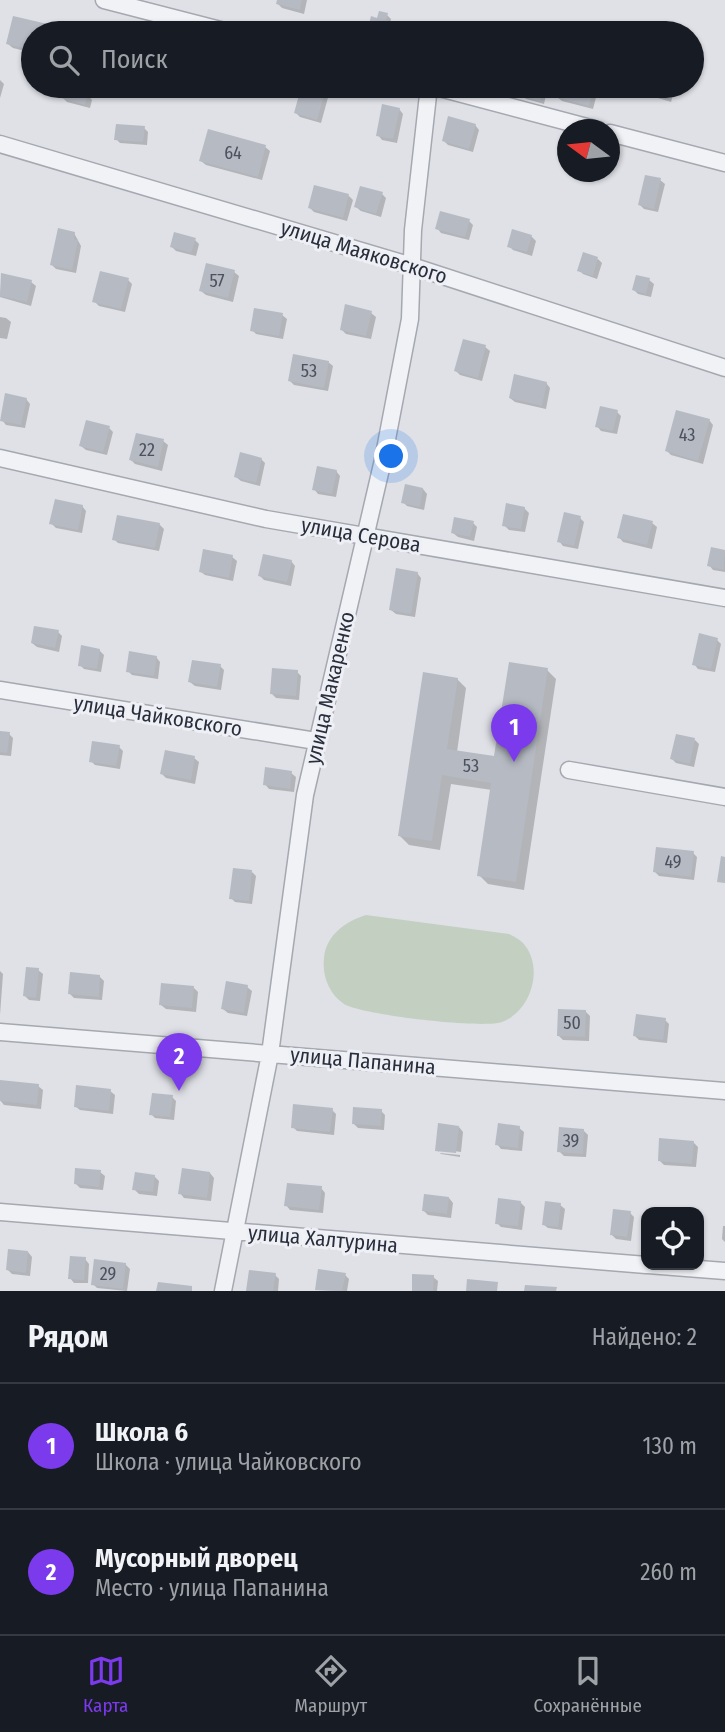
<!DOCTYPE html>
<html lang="ru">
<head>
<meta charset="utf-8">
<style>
  body { margin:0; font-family:"Fira Sans Condensed",sans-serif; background:#242831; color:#f1f3f6 }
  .controls { position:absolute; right:21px; bottom:21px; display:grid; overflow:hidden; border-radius:14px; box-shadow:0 2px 5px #0004 }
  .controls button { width:63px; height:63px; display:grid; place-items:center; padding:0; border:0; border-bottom:2px solid #363941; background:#171b24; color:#f1f3f6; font:35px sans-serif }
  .compass { position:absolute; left:557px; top:119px; width:63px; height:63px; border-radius:50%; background:#171b24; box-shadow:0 2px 5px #0004; rotate:285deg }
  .you { position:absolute; left:392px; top:457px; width:24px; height:24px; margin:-18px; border:5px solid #fff; border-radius:50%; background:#1a73e8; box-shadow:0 0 0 10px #1a73e833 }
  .badge { display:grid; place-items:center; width:46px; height:46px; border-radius:50%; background:#7c3aed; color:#fff; font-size:23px; font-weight:700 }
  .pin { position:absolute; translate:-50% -58px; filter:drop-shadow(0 2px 4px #0008) }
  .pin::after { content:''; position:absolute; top:37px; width:24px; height:21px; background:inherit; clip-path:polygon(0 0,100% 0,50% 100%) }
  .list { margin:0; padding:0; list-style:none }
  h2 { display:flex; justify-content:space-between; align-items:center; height:91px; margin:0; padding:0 28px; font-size:30px }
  h2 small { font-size:23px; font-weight:400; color:#9ea1a6 }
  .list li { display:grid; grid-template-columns:46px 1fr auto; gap:21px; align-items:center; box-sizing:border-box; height:126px; padding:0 28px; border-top:2px solid #363941 }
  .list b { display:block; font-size:26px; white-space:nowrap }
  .list p { margin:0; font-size:23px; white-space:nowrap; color:#9ea1a6 }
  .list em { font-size:23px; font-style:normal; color:#9ea1a6 }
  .icon { flex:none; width:38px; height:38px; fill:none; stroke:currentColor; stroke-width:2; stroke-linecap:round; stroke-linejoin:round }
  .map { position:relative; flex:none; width:725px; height:1291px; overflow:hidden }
  .search { position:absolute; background:#171b24; box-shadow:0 2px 5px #0004; left:21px; right:21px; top:21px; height:77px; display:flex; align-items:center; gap:18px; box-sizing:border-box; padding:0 24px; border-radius:38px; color:#9ea1a6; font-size:26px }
  .sheet { height:343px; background:#171b24 }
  nav { display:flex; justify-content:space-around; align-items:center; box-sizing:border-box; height:98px; border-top:2px solid #363941; background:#171b24; font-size:19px; color:#9ea1a6 }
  nav a { display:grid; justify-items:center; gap:4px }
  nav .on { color:#7c3aed }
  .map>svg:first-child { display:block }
  .green { fill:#c3d0c1 }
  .shadow { fill:#0003 }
  .building { fill:#b6bac3 }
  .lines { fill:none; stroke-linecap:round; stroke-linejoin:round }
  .street-casing { stroke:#a5a8b0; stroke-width:19 }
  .street { stroke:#f1f2f6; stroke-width:16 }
  .labels { text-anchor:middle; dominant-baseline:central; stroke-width:6; stroke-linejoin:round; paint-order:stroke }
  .number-label { font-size:18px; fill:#4c515e }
  .street-label { font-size:21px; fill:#292e3c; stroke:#eef0f5 }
</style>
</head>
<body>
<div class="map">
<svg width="725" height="1291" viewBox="0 0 725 1291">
  <rect width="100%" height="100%" fill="#dfe1e7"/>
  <path class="green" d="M366 915 509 934C513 936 519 939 522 942 545 965 532 1011 502 1022 483 1029 362 1015 344 1004 329 994 322 976 324 958 326 935 346 921 366 915Z"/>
  <path class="shadow" d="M279 0H307L304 14 282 8 278 4Z
    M387 15 391 19 390 23 401 29 400 33H369L373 19 378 20Z
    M14 18 51 26 55 33H33V53L13 48 8 44Z
    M0 80 4 84 0 98Z
    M66 86 83 89 92 100 90 108 67 102 63 98Z
    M311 86 325 90 329 94 321 123 300 117 296 113Z
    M524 86H548L544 104 526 99 522 95Z
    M560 86H599L593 109 562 101 557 97Z
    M656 86H673L675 88 671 102 658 98 654 94Z
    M399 109 403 114 397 143 382 140 378 135Z
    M475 125 479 130 473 152 448 145 444 141Z
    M144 128 148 132 147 145 120 143 116 139Z
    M265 147 270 151 262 180 206 165 201 161Z
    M660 180 665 184 658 212 644 209 640 205Z
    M382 194 386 198 381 217 361 211 356 207Z
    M349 196 353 200 347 221 314 212 310 208Z
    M469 221 473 225 469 240 441 233 437 228Z
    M74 233 81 246 76 273 56 269 52 265Z
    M531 236 536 241 532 256 513 250 509 246Z
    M195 240 199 244 196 256 176 251 172 247Z
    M598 259 602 263 597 279 583 274 579 270Z
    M234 272 239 276 233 302 206 295 201 291Z
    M2 275 31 282 36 286 31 306 0 297Z
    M128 280 132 284 125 312 99 306 94 301Z
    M649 280 654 284 651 297 638 294 634 290Z
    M371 313 376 317 371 339 346 334 341 329Z
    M282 315 287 319 283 339 256 334 252 330Z
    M0 317 6 318 11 322 7 339 0 338Z
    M485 347 490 351 482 381 460 375 456 371Z
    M328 362 333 366 328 391 294 385 290 381Z
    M546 383 550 388 546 409 515 402 510 398Z
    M26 399 30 404 25 428 6 425 2 420Z
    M617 412 621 416 617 434 601 431 597 426Z
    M709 420 713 425 703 464 671 455 667 451Z
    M109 428 113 432 107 455 86 450 81 446Z
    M163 441 168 445 162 471 135 464 131 460Z
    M261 459 265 463 260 486 241 481 236 477Z
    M336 471 340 476 336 497 318 494 314 489Z
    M423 489 427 494 424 510 407 506 403 502Z
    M82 506 86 511 82 533 56 528 51 523Z
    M524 508 529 513 525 532 509 530 504 525Z
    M580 518 584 522 578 549 563 546 559 541Z
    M473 523 477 527 474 541 458 537 453 533Z
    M652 523 657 527 652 549 623 542 619 537Z
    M159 524 164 529 159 551 118 543 114 539Z
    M712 549 725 552V572L713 570 709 565Z
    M232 557 237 561 233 581 205 575 200 571Z
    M291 561 295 566 291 586 264 580 260 576Z
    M417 573 421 578 415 617 396 614 391 610Z
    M58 632 62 636 59 652 37 647 32 643Z
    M717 640 721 644 715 672 698 669 694 664Z
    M99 650 104 655 101 672 84 669 80 665Z
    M156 657 160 662 158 679 132 675 128 671Z
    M220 666 224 670 221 690 195 686 190 682Z
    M547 670 556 679 524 890 488 884 479 875 492 790 451 784 440 850 409 845 400 836 457 679 466 688 457 752 496 758Z
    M297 672 301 676 299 700 276 698 272 694Z
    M0 732 9 734 13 738 11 756 0 755Z
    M695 740 699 744 694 767 676 763 672 759Z
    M119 747 123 751 120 769 95 765 91 761Z
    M194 758 199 762 195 784 166 778 162 774Z
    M291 773 296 777 294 792 269 789 265 784Z
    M693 853 697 857 694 880 659 876 655 872Z
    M252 872 256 876 252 904 235 902 231 898Z
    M38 970 43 974 40 1001 29 1000 24 995Z
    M0 971 3 974 0 1015Z
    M100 977 104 981 102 1000 74 998 70 994Z
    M247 987 252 991 247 1016 228 1013 223 1009Z
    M194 988 198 992 196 1012 166 1009 161 1005Z
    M586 1012 590 1016 589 1041 563 1040 558 1035Z
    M665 1020 669 1024 667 1043 639 1040 635 1036Z
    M38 1086 43 1090 41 1109 4 1105 0 1100Z
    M110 1091 115 1095 113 1114 80 1110 75 1106Z
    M172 1097 176 1101 174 1120 155 1118 151 1114Z
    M332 1110 336 1114 334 1135 297 1131 293 1127Z
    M381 1111 385 1115 384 1130 358 1128 354 1124Z
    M459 1127 463 1132 461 1152 439 1149V1152L437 1150Z
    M519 1128 524 1132 522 1151 501 1149 497 1144Z
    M584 1131 588 1135 586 1157 564 1156 559 1151Z
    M694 1143 698 1147 696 1167 664 1165 659 1160Z
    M440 1153 460 1155V1157L441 1154Z
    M100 1172 105 1176 103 1190 80 1188 76 1184Z
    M210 1173 214 1178 211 1201 184 1198 180 1193Z
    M154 1176 159 1181 157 1196 139 1194 134 1189Z
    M321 1188 325 1193 323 1213 290 1210 286 1205Z
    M449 1198 453 1203 451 1218 428 1215 423 1210Z
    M520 1202 525 1207 522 1230 501 1227 497 1223Z
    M560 1205 565 1209 562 1230 548 1228 543 1224Z
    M630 1213 634 1217 631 1241 616 1239 612 1235Z
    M723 1226H725V1242L722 1239Z
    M28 1252 32 1257 30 1276 12 1274 8 1270Z
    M85 1259 89 1264 88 1283H74L70 1278Z
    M125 1264 130 1269 127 1291 97 1288 93 1284Z
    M275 1275 279 1279 278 1291H248Z
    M345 1275 349 1279 347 1291 317 1290Z
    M433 1277 438 1281 437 1291H414Z"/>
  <path class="building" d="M277 0H302L300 10 276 4Z
    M379 11 388 13 386 20 397 23 395 33H367L371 16 377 18Z
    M13 16 52 25 50 33H33V50L6 44Z
    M64 86 84 88 83 93 88 94 85 105 61 98Z
    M309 86 326 88 317 120 294 113 301 88 308 90Z
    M523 86H543L540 101 520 96Z
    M558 86H594L589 106 555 97Z
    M654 86H670L667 98 652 95Z
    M382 104 400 108 393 139 376 136Z
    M448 116 476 124 469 149 442 141Z
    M116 124 145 126 143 142 114 140Z
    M208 129 266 145 258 177 199 161Z
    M645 175 661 178 654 209 638 205Z
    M314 185 349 194 343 218 308 208Z
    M360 186 383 192 376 214 354 207Z
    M440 211 470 219 465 237 435 229Z
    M58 228 75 232 74 239 78 240 72 270 50 265Z
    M512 229 532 235 527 252 507 247Z
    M174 232 196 238 191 253 170 247Z
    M583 252 598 257 593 276 577 271Z
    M206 263 235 270 228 298 199 291Z
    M100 271 129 278 121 309 92 302Z
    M1 273 32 280 27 302 0 296Z
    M636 275 650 278 646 294 632 290Z
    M345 304 372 311 366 336 340 330Z
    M254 308 283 313 279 336 250 331Z
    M463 339 486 345 478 378 454 371Z
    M293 354 329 361 324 388 288 381Z
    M514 374 547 382 542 406 509 398Z
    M5 393 27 398 21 425 0 421Z
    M600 406 618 410 613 431 595 427Z
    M676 410 710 419 698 461 665 451Z
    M86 420 110 426 103 452 79 446Z
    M136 433 164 439 158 467 129 460Z
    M240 452 262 458 256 483 234 477Z
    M317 466 337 470 332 494 312 490Z
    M405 484 423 488 420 507 401 503Z
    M55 499 83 505 78 530 49 524Z
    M506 503 525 507 521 529 502 526Z
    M564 512 581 516 574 546 557 542Z
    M623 514 653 521 647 545 617 538Z
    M117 515 160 523 155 548 112 540Z
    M454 517 474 521 470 537 451 533Z
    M711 547 725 550 724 570 707 566Z
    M203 549 233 555 229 578 199 572Z
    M263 554 292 560 287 582 258 576Z
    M396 568 418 572 411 614 389 610Z
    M34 626 59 630 55 648 31 643Z
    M699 633 718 638 711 669 692 665Z
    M81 645 100 649 97 669 78 666Z
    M129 651 157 656 154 676 126 672Z
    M192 660 221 664 217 687 188 682Z
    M509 662 548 668 516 882 477 876 491 783 442 775 432 841 398 836 423 672 458 678 447 749 494 756Z
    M272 668 298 670 296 696 270 694Z
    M0 731 10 732 7 753 0 752Z
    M676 734 695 738 690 764 670 759Z
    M92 741 120 745 116 766 89 762Z
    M165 750 195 756 191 780 160 774Z
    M265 767 292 771 290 789 263 785Z
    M656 847 694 851 691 877 653 872Z
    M721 856 725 857V883L717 882Z
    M233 868 252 870 249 901 229 899Z
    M26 967 39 968 36 998 23 996Z
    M70 972 100 975 99 997 68 994Z
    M226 981 248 985 244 1013 221 1009Z
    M161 983 194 986 192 1008 159 1005Z
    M558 1009 586 1010 585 1037 557 1036Z
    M636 1014 666 1018 663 1040 633 1036Z
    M0 1080 39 1084 37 1105 0 1101Z
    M76 1085 111 1089 109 1111 74 1107Z
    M152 1093 173 1095 170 1117 149 1115Z
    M293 1104 333 1108 330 1132 291 1128Z
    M353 1107 382 1109 381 1126 352 1124Z
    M438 1123 459 1126 456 1153 435 1151Z
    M498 1123 520 1126 518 1148 495 1145Z
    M559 1127 584 1129 583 1154 557 1152Z
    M659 1138 694 1141 692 1164 658 1161Z
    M75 1168 101 1170 99 1187 74 1184Z
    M182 1168 210 1172 207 1198 178 1194Z
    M135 1172 155 1175 153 1192 132 1190Z
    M287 1183 322 1186 319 1210 284 1206Z
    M424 1194 449 1197 447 1214 422 1211Z
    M498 1198 521 1201 518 1226 495 1224Z
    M545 1201 561 1203 558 1227 542 1225Z
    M613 1209 631 1211 627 1237 610 1235Z
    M8 1249 28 1251 26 1273 6 1270Z
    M70 1256 86 1257 84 1280 68 1279Z
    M94 1259 126 1263 123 1289 91 1285Z
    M318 1269 346 1273 342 1291 315 1290Z
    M249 1270 276 1273 273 1291H246Z
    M412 1274 434 1275 433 1291H412Z
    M467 1279 498 1282 497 1291H466Z
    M158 1282 192 1286V1291H156Z
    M525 1285 557 1287 556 1291H524Z"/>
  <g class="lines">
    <g class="street-casing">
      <path id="street" d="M104 0 232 33
        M432 86 598 130
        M610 133 725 163
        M0 144 412 266 725 368
        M0 458 266 519 725 598
        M0 690 316 741
        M569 770 725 797
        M0 1032 725 1091
        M0 1212 646 1265
        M648 1265 725 1271
        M223 1291 270 1054 305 795 383 460 410 319 413 230 429 86"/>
    </g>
    <use href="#street" class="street"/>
  </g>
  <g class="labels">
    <g class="number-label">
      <text x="233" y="153">64</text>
      <text x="217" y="281">57</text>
      <text x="309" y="371">53</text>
      <text x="687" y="435">43</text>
      <text x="147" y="450">22</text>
      <text x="471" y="766">53</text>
      <text x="673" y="862">49</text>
      <text x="572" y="1023">50</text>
      <text x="571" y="1141">39</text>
      <text x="108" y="1274">29</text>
    </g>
    <g class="street-label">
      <text transform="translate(364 252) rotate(17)">улица Маяковского</text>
      <text transform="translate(361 535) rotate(10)">улица Серова</text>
      <text transform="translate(330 688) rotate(-77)">улица Макаренко</text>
      <text transform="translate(158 716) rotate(9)">улица Чайковского</text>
      <text transform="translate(363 1061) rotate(5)">улица Папанина</text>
      <text transform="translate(323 1239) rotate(5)">улица Халтурина</text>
    </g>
  </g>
</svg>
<div class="controls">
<button><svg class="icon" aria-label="locate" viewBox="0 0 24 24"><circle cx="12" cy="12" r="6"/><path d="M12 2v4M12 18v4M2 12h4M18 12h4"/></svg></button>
</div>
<svg class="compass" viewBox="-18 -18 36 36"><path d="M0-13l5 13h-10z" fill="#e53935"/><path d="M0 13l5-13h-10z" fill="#9ea1a6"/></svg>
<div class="you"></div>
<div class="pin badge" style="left:514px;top:762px">1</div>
<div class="pin badge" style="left:179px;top:1091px">2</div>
<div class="search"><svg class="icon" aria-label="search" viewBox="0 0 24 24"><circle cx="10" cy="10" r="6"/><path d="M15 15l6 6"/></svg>Поиск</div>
</div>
<section class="sheet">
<h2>Рядом<small>Найдено: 2</small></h2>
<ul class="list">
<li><span class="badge">1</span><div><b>Школа 6</b><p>Школа · улица Чайковского</p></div><em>130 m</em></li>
<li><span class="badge">2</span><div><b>Мусорный дворец</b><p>Место · улица Папанина</p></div><em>260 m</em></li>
</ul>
</section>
<nav>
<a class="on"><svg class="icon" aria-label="map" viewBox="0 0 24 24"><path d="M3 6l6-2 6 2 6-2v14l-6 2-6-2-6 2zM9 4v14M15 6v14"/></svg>Карта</a>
<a><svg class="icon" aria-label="directions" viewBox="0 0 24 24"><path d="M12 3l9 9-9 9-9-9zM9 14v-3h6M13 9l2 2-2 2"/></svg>Маршрут</a>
<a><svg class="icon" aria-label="saved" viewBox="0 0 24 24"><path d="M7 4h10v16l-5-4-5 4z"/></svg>Сохранённые</a>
</nav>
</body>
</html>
